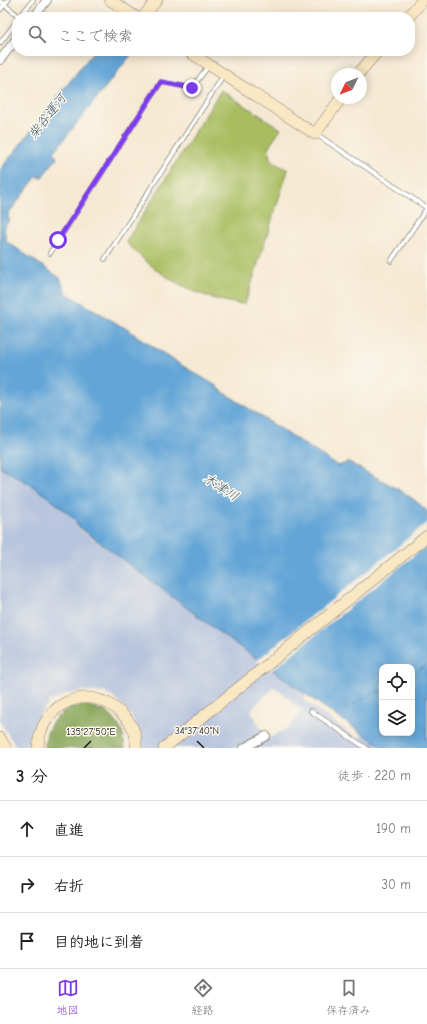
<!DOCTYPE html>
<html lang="ja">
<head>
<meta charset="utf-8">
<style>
  body { margin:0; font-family:"Comic Neue","Klee One",sans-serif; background:#f6f6f6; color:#222 }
  .controls { position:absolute; right:12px; bottom:12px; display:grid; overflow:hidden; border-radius:8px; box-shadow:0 2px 10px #0003 }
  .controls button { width:36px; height:36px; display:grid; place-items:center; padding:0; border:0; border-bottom:1px solid #e0e0e0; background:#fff; color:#222; font:20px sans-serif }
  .compass { position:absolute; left:331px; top:68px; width:36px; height:36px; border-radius:50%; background:#fff; box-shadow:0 2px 10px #0003; rotate:227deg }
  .stop { position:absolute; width:12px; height:12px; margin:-9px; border:3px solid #7c3aed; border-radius:50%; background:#fff }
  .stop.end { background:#7c3aed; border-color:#fff; box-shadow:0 1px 4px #0008 }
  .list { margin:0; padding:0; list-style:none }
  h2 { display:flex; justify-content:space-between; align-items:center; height:52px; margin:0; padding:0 16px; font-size:17px }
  h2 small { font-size:13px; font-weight:400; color:#767676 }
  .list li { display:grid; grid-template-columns:26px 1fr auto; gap:12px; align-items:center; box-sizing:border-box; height:56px; padding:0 16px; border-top:1px solid #e0e0e0 }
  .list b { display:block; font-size:15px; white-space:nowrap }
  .list em { font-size:13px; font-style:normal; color:#767676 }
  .icon { flex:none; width:22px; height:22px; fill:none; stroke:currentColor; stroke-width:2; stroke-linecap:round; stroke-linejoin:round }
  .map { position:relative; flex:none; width:427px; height:748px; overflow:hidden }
  .search { position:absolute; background:#fff; box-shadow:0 2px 10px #0003; left:12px; right:12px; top:12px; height:44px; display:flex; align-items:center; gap:10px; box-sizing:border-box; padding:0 14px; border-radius:16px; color:#767676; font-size:15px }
  .sheet { height:220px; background:#fff }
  nav { display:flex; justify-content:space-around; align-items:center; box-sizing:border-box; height:56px; border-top:1px solid #e0e0e0; background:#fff; font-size:11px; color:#767676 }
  nav a { display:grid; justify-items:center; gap:2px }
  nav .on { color:#7c3aed }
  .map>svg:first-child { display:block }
  .industrial { fill:#b8c5de }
  .green { fill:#a9bd61; stroke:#626c3e }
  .forest { fill:#86a457; stroke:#51603a }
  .water { fill:#63a5d7; stroke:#40607a; fill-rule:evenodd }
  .pier { fill:#f5e9d3 }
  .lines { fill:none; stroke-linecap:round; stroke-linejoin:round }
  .ferry { stroke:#3c5a70; stroke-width:1; stroke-dasharray:5 4; stroke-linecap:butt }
  .lane-casing { stroke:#888278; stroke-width:5.5 }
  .street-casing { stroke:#888278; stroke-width:10 }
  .secondary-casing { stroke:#888278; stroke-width:12 }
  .lane { stroke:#fff; stroke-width:4 }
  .street { stroke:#fff; stroke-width:8 }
  .secondary { stroke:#fae7c3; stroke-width:11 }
  .secondary-bridge-casing { stroke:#888278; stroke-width:12; stroke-linecap:butt }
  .secondary-bridge { stroke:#fae7c3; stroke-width:11 }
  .route { stroke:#7c3aed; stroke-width:5 }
  .ticks { fill:none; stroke:#1c1c1c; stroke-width:1.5 }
  .labels { text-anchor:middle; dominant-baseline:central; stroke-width:3; stroke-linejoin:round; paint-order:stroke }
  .water-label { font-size:13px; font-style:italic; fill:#3c5a70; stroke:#fbf7ec }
  .ticks-label { font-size:10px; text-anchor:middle; fill:#1c1c1c; stroke:#fbf7ec; stroke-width:3; stroke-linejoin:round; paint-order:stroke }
</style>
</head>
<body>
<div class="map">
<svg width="427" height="748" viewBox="0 0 427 748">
  <rect width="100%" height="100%" fill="#fbf7ec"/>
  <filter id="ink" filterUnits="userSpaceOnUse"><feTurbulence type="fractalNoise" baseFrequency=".025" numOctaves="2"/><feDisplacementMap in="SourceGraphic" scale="8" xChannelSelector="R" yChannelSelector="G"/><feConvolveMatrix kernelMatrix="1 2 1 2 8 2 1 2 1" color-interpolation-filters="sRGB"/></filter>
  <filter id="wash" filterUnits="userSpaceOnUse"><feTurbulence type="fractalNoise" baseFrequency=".012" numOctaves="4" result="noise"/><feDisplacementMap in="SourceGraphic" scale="16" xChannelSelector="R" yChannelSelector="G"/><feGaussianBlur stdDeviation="0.9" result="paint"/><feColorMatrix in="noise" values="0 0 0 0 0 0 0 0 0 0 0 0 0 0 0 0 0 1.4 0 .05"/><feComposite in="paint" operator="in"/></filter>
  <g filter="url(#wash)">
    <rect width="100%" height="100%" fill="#f5e9d3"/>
    <path class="industrial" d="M0 468 13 474 43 492 77 521 74 525 223 635 306 694 303 700 358 739 362 734 383 748H251L291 726 302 711 293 704 290 699 274 687 251 710 264 734 237 748H140V739L142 738V735L139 736 132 716 123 706 114 698 106 694 107 692 105 691 104 693 85 691 66 694 52 701 50 700 48 701 49 703 42 711 34 726 30 739V748H17L0 722Z"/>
    <path class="green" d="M221 90 281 129 268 148 271 161 288 170 245 304C199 301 156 275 126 242Z"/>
    <path class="forest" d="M84 705 98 708 97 710 100 711 101 709C113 715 120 725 124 738H122V741H124L125 748H45C45 735 49 724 59 715L61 717 63 716 61 713 70 708Z"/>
    <path class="water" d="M94 51H134L54 152 57 158 41 178 37 176 8 214V218L10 220 4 227 6 241 60 278 66 293 123 327 129 329 131 332 178 363 218 387 217 388 338 466 349 462C374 478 407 490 427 511V748H384L338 717 223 635 75 524 77 521C53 500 29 481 0 468V170ZM382 667H412V733H382Z"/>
    <path class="pier" d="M427 523V545L271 671 256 661Z"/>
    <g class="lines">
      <path class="ferry" d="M412 673 427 665
        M345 709 382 689"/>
    </g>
  </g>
  <g filter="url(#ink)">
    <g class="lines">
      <g class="lane-casing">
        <path id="lane" d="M0 1 20 17
          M0 10 8 0
          M20 17 33 0
          M0 43 17 21
          M316 134 427 208
          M50 253 161 82 192 88 209 65
          M105 259 224 75
          M391 261 427 208
          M311 711 366 748"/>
      </g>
      <g class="street-casing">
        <path id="street" d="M34 17 47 0
          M0 60 17 38
          M244 748 266 736"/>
      </g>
      <g class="secondary-casing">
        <path id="secondary" d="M110 0 136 17
          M143 17 157 0
          M408 17 423 0
          M188 51 315 134 341 98
          M358 74 378 51
          M0 738 6 748
          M164 748 427 536"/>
      </g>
      <use href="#lane" class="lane"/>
      <use href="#street" class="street"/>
      <use href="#secondary" class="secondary"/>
      <g class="secondary-bridge-casing">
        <path id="secondary-bridge" d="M38 748C40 703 88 681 121 713 132 723 137 733 136 748"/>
      </g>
      <use href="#secondary-bridge" class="secondary-bridge"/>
    </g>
  </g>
  <g class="lines" filter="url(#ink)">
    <path class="route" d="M58 240 161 82 192 88"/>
  </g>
  <path class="ticks" d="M197 741 204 748M84 748 91 741"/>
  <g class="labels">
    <g class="water-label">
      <text transform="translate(47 116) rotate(-52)">柴谷運河</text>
      <text transform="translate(221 487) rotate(33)">木津川</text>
    </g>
  </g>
  <g class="ticks-label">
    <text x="197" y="734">34°37'40"N</text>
    <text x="91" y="735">135°27'50"E</text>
  </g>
</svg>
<div class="controls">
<button><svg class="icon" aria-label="locate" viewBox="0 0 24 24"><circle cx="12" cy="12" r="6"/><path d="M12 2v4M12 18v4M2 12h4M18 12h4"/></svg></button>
<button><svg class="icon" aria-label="layers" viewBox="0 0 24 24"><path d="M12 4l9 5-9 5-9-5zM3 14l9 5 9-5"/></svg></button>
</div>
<svg class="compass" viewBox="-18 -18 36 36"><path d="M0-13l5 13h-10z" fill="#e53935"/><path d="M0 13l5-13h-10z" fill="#767676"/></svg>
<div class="stop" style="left:58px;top:240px"></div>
<div class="stop end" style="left:192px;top:88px"></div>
<div class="search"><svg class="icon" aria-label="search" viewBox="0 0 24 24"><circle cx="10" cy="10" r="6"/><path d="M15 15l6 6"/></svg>ここで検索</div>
</div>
<section class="sheet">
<h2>3 分<small>徒歩 · 220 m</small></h2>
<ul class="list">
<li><svg class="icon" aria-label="ahead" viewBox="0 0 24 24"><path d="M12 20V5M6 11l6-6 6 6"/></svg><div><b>直進</b></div><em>190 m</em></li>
<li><svg class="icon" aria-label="right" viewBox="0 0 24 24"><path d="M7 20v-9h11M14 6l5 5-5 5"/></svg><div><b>右折</b></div><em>30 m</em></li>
<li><svg class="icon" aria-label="arrive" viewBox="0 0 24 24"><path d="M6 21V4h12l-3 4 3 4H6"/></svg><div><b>目的地に到着</b></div></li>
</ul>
</section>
<nav>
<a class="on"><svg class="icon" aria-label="map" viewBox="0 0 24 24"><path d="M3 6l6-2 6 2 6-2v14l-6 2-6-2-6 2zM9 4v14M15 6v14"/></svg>地図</a>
<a><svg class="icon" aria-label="directions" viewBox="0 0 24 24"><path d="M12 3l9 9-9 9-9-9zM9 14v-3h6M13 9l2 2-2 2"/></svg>経路</a>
<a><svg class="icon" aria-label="saved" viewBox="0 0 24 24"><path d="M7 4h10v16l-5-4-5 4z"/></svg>保存済み</a>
</nav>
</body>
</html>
